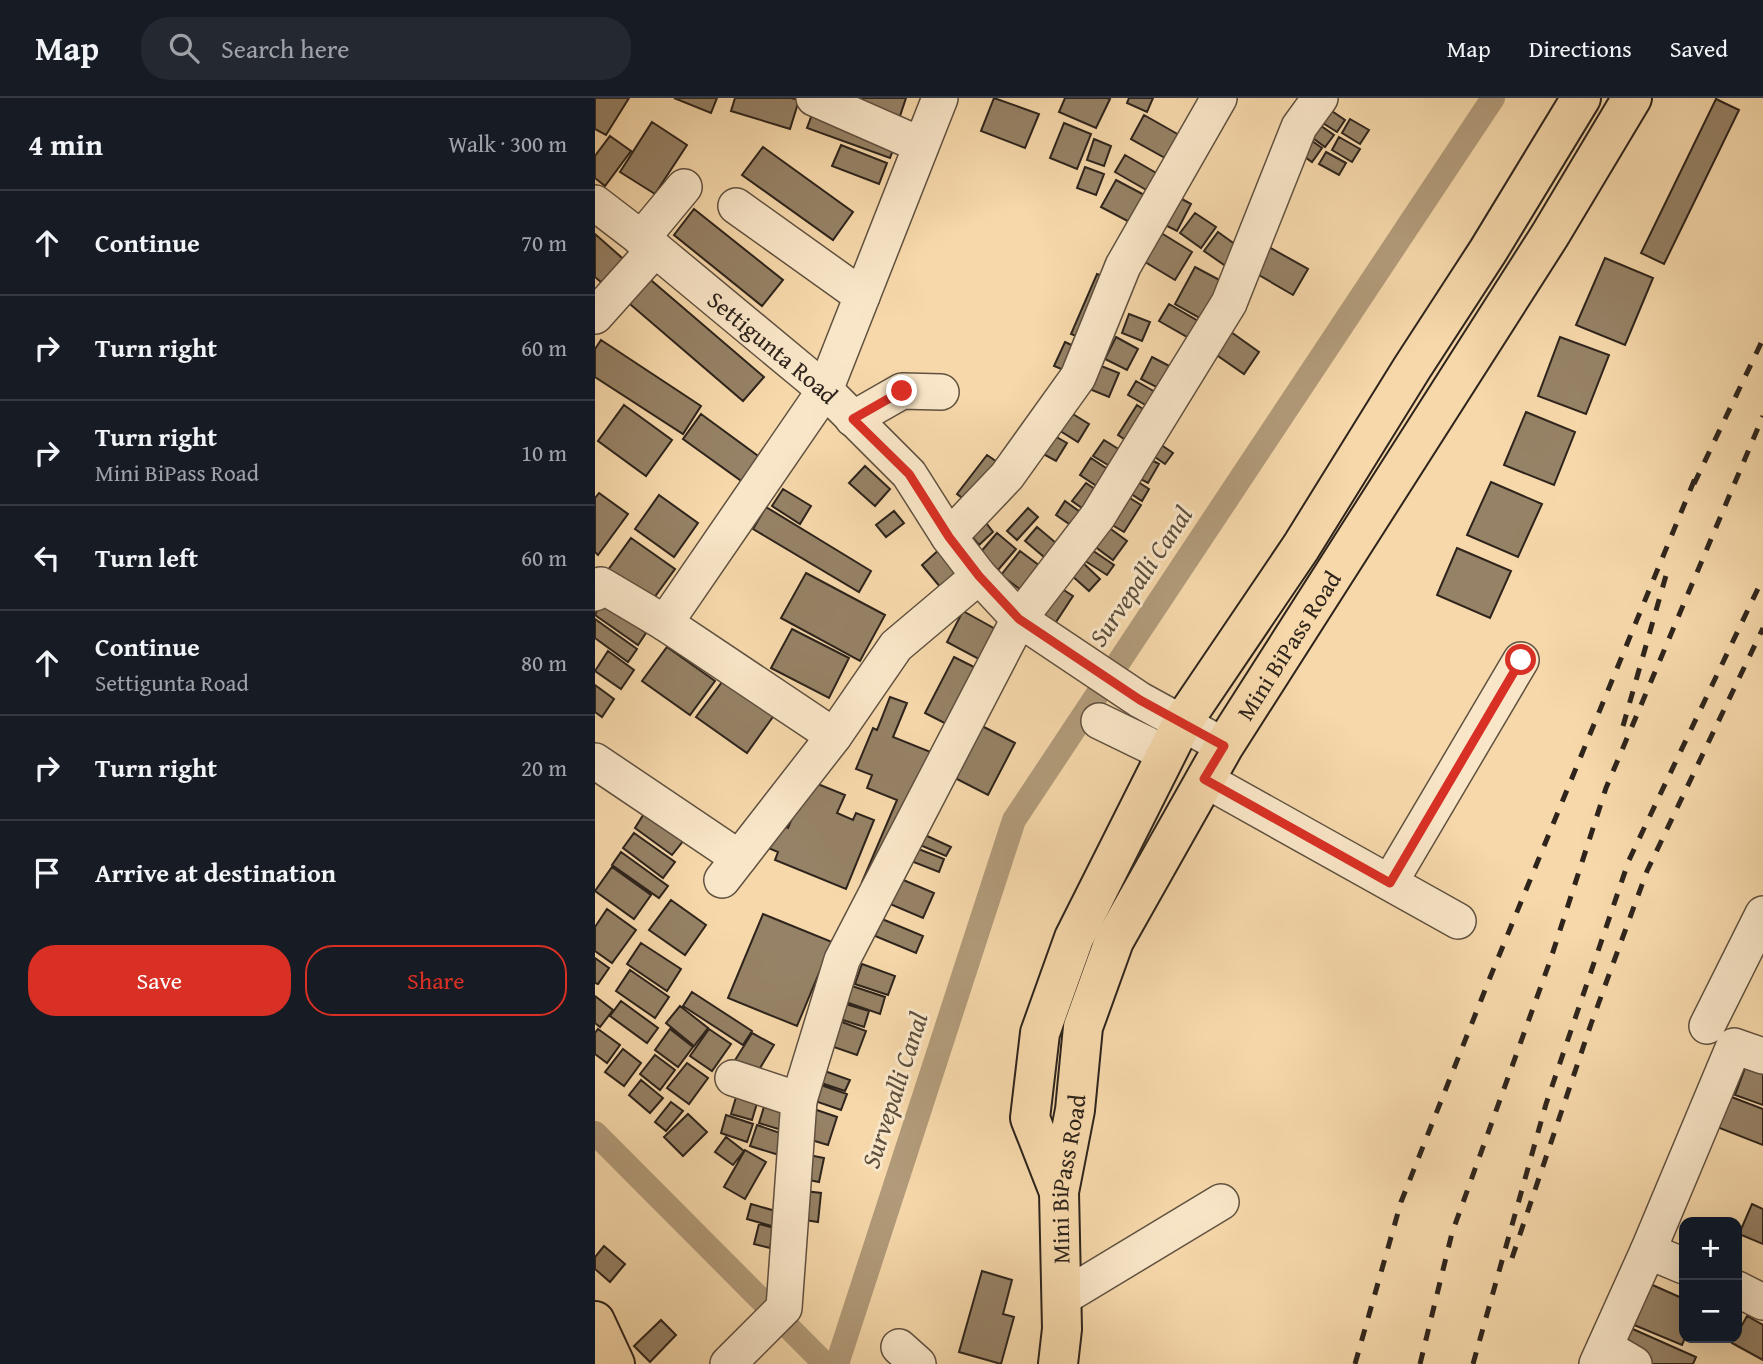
<!DOCTYPE html>
<html lang="en">
<head>
<meta charset="utf-8">
<style>
  body { margin:0; font-family:"Gentium Book Plus",serif; background:#242831; color:#f1f3f6 }
  .controls { position:absolute; right:21px; bottom:21px; display:grid; overflow:hidden; border-radius:14px; box-shadow:0 7px 28px #0002 }
  .controls button { width:63px; height:63px; display:grid; place-items:center; padding:0; border:0; border-bottom:2px solid #363941; background:#171b24; color:#f1f3f6; font:35px sans-serif }
  .stop { position:absolute; width:21px; height:21px; margin:-16px; border:5px solid #d93025; border-radius:50%; background:#fff }
  .stop.end { background:#d93025; border-color:#fff; box-shadow:0 2px 7px #0008 }
  .list { margin:0; padding:0; list-style:none }
  h2 { display:flex; justify-content:space-between; align-items:center; height:91px; margin:0; padding:0 28px; font-size:30px }
  h2 small { font-size:23px; font-weight:400; color:#9ea1a6 }
  .list li { display:grid; grid-template-columns:46px 1fr auto; gap:21px; align-items:center; box-sizing:border-box; height:105px; padding:0 28px; border-top:2px solid #363941 }
  .list b { display:block; font-size:26px; white-space:nowrap }
  .list p { margin:0; font-size:23px; white-space:nowrap; color:#9ea1a6 }
  .list em { font-size:23px; font-style:normal; color:#9ea1a6 }
  .actions { display:flex; gap:14px; padding:21px 28px }
  .actions a { flex:1; padding:16px 0; border:2px solid #d93025; border-radius:28px; text-align:center; font-size:24px; color:#d93025 }
  .actions .main { background:#d93025; color:#fff }
  .icon { flex:none; width:38px; height:38px; fill:none; stroke:currentColor; stroke-width:2; stroke-linecap:round; stroke-linejoin:round }
  .map { position:relative; flex:none; width:1168px; height:1266px; overflow:hidden }
  header { display:flex; align-items:center; gap:42px; box-sizing:border-box; height:98px; padding:0 35px; background:#171b24; border-bottom:2px solid #363941 }
  header strong { font-size:33px }
  nav { display:flex; gap:38px; margin-inline-start:auto; font-size:24px }
  .search { width:490px; height:63px; background:#242831; display:flex; align-items:center; gap:18px; box-sizing:border-box; padding:0 24px; border-radius:28px; color:#9ea1a6; font-size:26px }
  main { display:flex }
  aside { flex:1; background:#171b24 }
  .map>svg:first-child { display:block }
  .lines { fill:none; stroke-linecap:round; stroke-linejoin:round }
  .canal { stroke:#b29b7a; stroke-width:24 }
  .building { fill:#968266; stroke:#2e241c; stroke-width:2 }
  .minor-casing { stroke:#605140; stroke-width:38 }
  .major-casing { stroke:#2e241c; stroke-width:42 }
  .minor { stroke:#f9e6c8; stroke-width:35 }
  .major { stroke:#f6d8aa; stroke-width:38 }
  .rail { stroke:#2e241c; stroke-width:5; stroke-dasharray:12 12; stroke-linecap:butt }
  .route { stroke:#d93025; stroke-width:9 }
  .labels { text-anchor:middle; dominant-baseline:central; stroke-width:6; stroke-linejoin:round; paint-order:stroke }
  .street-label { font-size:24px; fill:#2e241c; stroke:#f9e6c8 }
  .water-label { font-size:26px; font-style:italic; fill:#5c4e3d; stroke:#f9e6c8 }
</style>
</head>
<body>
<header>
<strong>Map</strong>
<div class="search"><svg class="icon" aria-label="search" viewBox="0 0 24 24"><circle cx="10" cy="10" r="6"/><path d="M15 15l6 6"/></svg>Search here</div>
<nav><a>Map</a><a>Directions</a><a>Saved</a></nav>
</header>
<main>
<aside>
<h2>4 min<small>Walk · 300 m</small></h2>
<ul class="list">
<li><svg class="icon" aria-label="ahead" viewBox="0 0 24 24"><path d="M12 20V5M6 11l6-6 6 6"/></svg><div><b>Continue</b></div><em>70 m</em></li>
<li><svg class="icon" aria-label="right" viewBox="0 0 24 24"><path d="M7 20v-9h11M14 6l5 5-5 5"/></svg><div><b>Turn right</b></div><em>60 m</em></li>
<li><svg class="icon" aria-label="right" viewBox="0 0 24 24"><path d="M7 20v-9h11M14 6l5 5-5 5"/></svg><div><b>Turn right</b><p>Mini BiPass Road</p></div><em>10 m</em></li>
<li><svg class="icon" aria-label="left" viewBox="0 0 24 24"><path d="M17 20v-9H6M10 6l-5 5 5 5"/></svg><div><b>Turn left</b></div><em>60 m</em></li>
<li><svg class="icon" aria-label="ahead" viewBox="0 0 24 24"><path d="M12 20V5M6 11l6-6 6 6"/></svg><div><b>Continue</b><p>Settigunta Road</p></div><em>80 m</em></li>
<li><svg class="icon" aria-label="right" viewBox="0 0 24 24"><path d="M7 20v-9h11M14 6l5 5-5 5"/></svg><div><b>Turn right</b></div><em>20 m</em></li>
<li><svg class="icon" aria-label="arrive" viewBox="0 0 24 24"><path d="M6 21V4h12l-3 4 3 4H6"/></svg><div><b>Arrive at destination</b></div></li>
</ul>
<div class="actions"><a class="main">Save</a><a>Share</a></div>
</aside>
<div class="map">
<svg width="1168" height="1266" viewBox="0 0 1168 1266">
  <rect width="100%" height="100%" fill="#f6d8aa"/>
  <filter id="stains"><feTurbulence type="fractalNoise" baseFrequency=".00286" numOctaves="4"/><feColorMatrix values="0 0 0 0 .2 0 0 0 0 .09 0 0 0 0 .02 0 0 0 .5 -.17"/></filter>
  <radialGradient id="worn" r=".72"><stop offset=".6" stop-color="#630" stop-opacity="0"/><stop offset="1" stop-color="#630" stop-opacity=".3"/></radialGradient>
  <g class="lines">
    <path class="canal" d="M0 1035 230 1266
      M242 1266 419 722 898 0"/>
  </g>
  <path class="building" d="M0 0H34L11 37 0 31Z
    M79 0H122L116 15Z
    M140 0H196L204 2 195 31 136 13Z
    M252 0H311L302 27Z
    M399 0 444 16 430 50 386 33Z
    M470 0H512L515 1 501 30 464 14Z
    M534 0H558L552 14 532 5Z
    M1121 1 1144 12 1069 166 1046 155Z
    M731 9 750 22 742 34 723 22Z
    M219 11 302 41 295 60 212 30Z
    M549 17 593 42 579 65 536 41Z
    M755 21 774 32 765 46 747 35Z
    M719 23 739 37 730 49 711 35Z
    M57 24 92 47 60 96 25 74Z
    M469 25 496 36 482 71 455 60Z
    M15 38 36 53 10 88 0 80V58Z
    M710 38 727 50 717 64 700 52Z
    M744 39 765 51 757 64 737 52Z
    M499 41 516 48 509 68 492 62Z
    M246 47 292 65 284 86 237 68Z
    M168 49 258 114 238 142 147 77Z
    M731 54 751 65 744 77 724 66Z
    M530 57 570 80 560 97 520 74Z
    M490 69 509 76 501 97 482 90Z
    M521 82 555 100 540 127 506 109Z
    M576 95 596 106 582 133 562 123Z
    M99 111 188 182 167 208 79 137Z
    M600 115 621 129 606 150 585 135Z
    M563 133 597 154 580 182 545 161Z
    M623 134 648 152 635 171 609 153Z
    M0 136 34 166 13 190 0 179Z
    M672 148 713 171 698 197 657 173Z
    M1010 160 1058 180 1030 247 981 227Z
    M600 169 632 186 612 224 580 206Z
    M502 176 517 182 491 242 476 236Z
    M50 177 169 279 148 303 29 201Z
    M574 206 610 227 601 244 564 223Z
    M534 216 555 224 547 243 527 235Z
    M629 229 664 254 649 276 613 251Z
    M521 239 543 251 532 272 510 261Z
    M965 239 1014 257 991 316 943 298Z
    M6 242 106 308 88 336 0 279V251Z
    M470 244 487 252 476 275 459 268Z
    M557 259 584 273 573 295 546 281Z
    M496 264 524 275 514 299 487 288Z
    M541 283 569 299 561 313 533 297Z
    M29 307 77 342 51 378 3 343Z
    M542 307 557 317 538 347 523 337Z
    M473 313 494 326 483 344 462 331Z
    M931 314 980 334 959 387 909 367Z
    M106 316 170 363 152 387 88 341Z
    M451 333 472 345 461 363 441 352Z
    M509 342 533 357 523 373 498 358Z
    M559 342 578 355 570 366 551 353Z
    M392 357 408 368 378 408 362 396Z
    M549 358 564 366 553 385 538 377Z
    M496 360 520 376 509 393 485 377Z
    M270 368 295 391 280 408 254 385Z
    M537 380 554 391 547 403 530 392Z
    M896 384 947 406 923 459 872 437Z
    M491 385 507 396 494 415 477 403Z
    M188 391 216 408 205 426 177 408Z
    M4 395 33 416 3 457 0 454V400Z
    M64 397 103 425 79 459 40 431Z
    M530 397 546 407 529 434 512 424Z
    M470 403 492 419 483 432 461 417Z
    M171 409 276 473 264 494 158 431Z
    M433 410 443 419 422 442 412 433Z
    M299 413 309 425 291 439 281 427Z
    M388 421 398 434 384 447 373 434Z
    M509 426 532 443 518 462 495 445Z
    M442 429 467 450 455 464 430 443Z
    M402 435 421 451 403 472 384 456Z
    M36 440 80 471 56 504 13 472Z
    M491 448 519 467 512 477 484 459Z
    M346 450 366 474 346 490 327 467Z
    M862 450 916 473 895 520 842 497Z
    M425 453 449 471 430 495 406 477Z
    M486 463 505 481 494 493 475 476Z
    M211 475 290 517 265 563 186 520Z
    M464 489 478 498 459 527 445 518Z
    M7 503 51 535 43 547 0 517Z
    M368 513 411 537 395 567 352 544Z
    M0 521 42 551 33 564 0 540Z
    M197 531 254 560 234 600 176 570Z
    M72 549 120 583 95 617 47 583Z
    M13 553 39 572 26 591 0 573Z
    M359 559 393 576 365 633 330 615Z
    M130 580 180 616 152 655 101 619Z
    M0 587 19 601 7 619 0 614Z
    M295 599 312 605 298 639 343 657 288 793 267 784 302 702 272 690 277 677 261 671 278 630 282 632Z
    M387 628 420 645 393 697 360 680Z
    M213 682 250 697 242 715 258 722 261 715 279 722 251 791 180 762 183 754 171 749 181 724 193 730Z
    M50 714 89 742 77 757 40 730Z
    M39 735 80 764 68 780 28 750Z
    M330 737 356 749 351 758 325 747Z
    M321 750 349 761 344 774 316 763Z
    M26 754 73 788 64 800 17 767Z
    M17 769 56 797 39 821 0 793Z
    M306 781 339 795 328 820 295 806Z
    M76 802 111 827 90 857 54 832Z
    M12 811 41 832 17 865 0 853V829Z
    M168 816 237 844 202 928 133 900Z
    M287 821 328 838 321 855 280 838Z
    M46 845 86 871 72 893 32 866Z
    M0 860 14 870 3 886 0 885Z
    M267 866 300 878 293 897 260 886Z
    M35 872 74 899 60 920 21 893Z
    M251 886 290 899 285 916 245 902Z
    M97 894 157 933 148 947 88 908Z
    M0 898 18 912 5 929 0 925Z
    M26 903 63 930 52 945 15 918Z
    M244 904 274 913 269 929 239 919Z
    M85 908 113 930 99 948 71 925Z
    M239 921 271 933 262 957 230 946Z
    M3 931 25 947 12 965 0 956V935Z
    M75 931 98 949 83 969 60 952Z
    M114 931 136 946 117 973 95 958Z
    M157 935 179 947 159 980 137 967Z
    M28 951 46 965 29 988 10 974Z
    M60 957 80 972 65 992 45 976Z
    M1153 962 1168 967V1007L1140 997Z
    M92 965 113 980 94 1006 72 990Z
    M224 971 255 982 250 993 220 983Z
    M46 982 68 1000 55 1015 34 997Z
    M220 985 252 996 246 1012 214 1001Z
    M144 989 165 995 157 1022 136 1016Z
    M1134 998 1168 1011V1047L1122 1029Z
    M172 999 198 1008 190 1033 164 1025Z
    M76 1004 88 1013 71 1033 60 1024Z
    M213 1009 242 1019 233 1047 203 1038Z
    M93 1016 112 1034 88 1058 69 1039Z
    M131 1017 158 1026 152 1044 126 1035Z
    M162 1027 191 1037 184 1057 155 1048Z
    M131 1039 149 1053 138 1067 120 1054Z
    M150 1052 171 1064 150 1101 129 1089Z
    M204 1055 229 1060 224 1084 199 1079Z
    M201 1092 226 1095 223 1124 197 1120Z
    M156 1106 184 1114 180 1129 152 1121Z
    M1157 1106 1168 1111V1146L1144 1136Z
    M164 1126 179 1130 175 1150 159 1146Z
    M9 1148 30 1166 15 1184 0 1171V1159Z
    M387 1173 417 1182 408 1216 419 1219 406 1266 364 1254Z
    M1044 1181 1089 1201 1090 1240 1087 1247 1027 1222Z
    M1152 1218 1168 1227V1262L1137 1245Z
    M66 1222 81 1237 55 1264 39 1248Z
    M1031 1228 1101 1259 1098 1266H1050L1020 1253Z"/>
  <g class="lines">
    <g class="minor-casing">
      <g id="minor">
        <path d="M219 0 326 47"/>
        <path id="s1" d="M0 105 60 151 230 292 314 376 354 439 384 478 424 521 545 602 629 648"/>
        <path d="M141 108 267 198"/>
        <path d="M46 141 89 89"/>
        <path d="M0 218 60 151"/>
        <path d="M258 321 307 293 346 294"/>
        <path d="M354 439 412 378 483 279 528 168 624 0"/>
        <path d="M0 495 6 487 70 525 239 638"/>
        <path d="M70 525 230 292 345 0"/>
        <path d="M504 623 572 656"/>
        <path d="M0 663 144 760"/>
        <path d="M609 681 863 823"/>
        <path d="M127 782 239 638 301 548 384 478"/>
        <path d="M795 784 926 562"/>
        <path d="M1112 928 1168 816"/>
        <path d="M138 980 204 1002 247 862 424 521 503 418 634 205 704 29 725 0"/>
        <path d="M1053 1153 1089 1168"/>
        <path d="M1142 1191 1168 1204"/>
        <path d="M467 1200 626 1104"/>
        <path d="M304 1249 323 1266"/>
        <path d="M1010 1249 1039 1266"/>
        <path d="M133 1266 189 1210 204 1002"/>
        <path d="M1002 1266 1053 1153 1139 948 1168 958"/>
      </g>
    </g>
    <g class="major-casing">
      <g id="major">
        <path d="M464 1094 435 1020 445 935 479 840 587 625 706 449 817 270 893 153 986 0"/>
        <path d="M0 1223 20 1266"/>
        <path id="s2" d="M463 1266 467 1231 464 1094 480 1012 488 929 519 843 629 648 955 137 1037 0"/>
      </g>
    </g>
    <use href="#minor" class="minor"/>
    <use href="#major" class="major"/>
    <path class="rail" d="M1099 386 1168 241
      M1028 628 1074 467
      M917 1160 996 926 1052 773 1168 530
      M760 1266 806 1104 894 882 1101 378
      M825 1266 857 1135 955 863 1011 690 1168 318
      M878 1266 951 1006 1034 762 1168 480"/>
  </g>
  <g class="lines">
    <path class="route" d="M307 293 258 321 314 376 354 439 384 478 424 521 545 602 629 648 609 681 795 785 926 562"/>
  </g>
  <g class="labels">
    <g class="street-label">
      <text stroke="none"><textPath href="#s1" startOffset="229">Settigunta Road</textPath></text>
      <text stroke="none"><textPath href="#s2" startOffset="774">Mini BiPass Road</textPath></text>
      <text stroke="none"><textPath href="#s2" startOffset="186">Mini BiPass Road</textPath></text>
    </g>
    <g class="water-label">
      <text transform="translate(545 478) rotate(-56)">Survepalli Canal</text>
      <text transform="translate(299 992) rotate(-72)">Survepalli Canal</text>
    </g>
  </g>
  <rect width="100%" height="100%" filter="url(#stains)"/>
  <rect width="100%" height="100%" fill="url(#worn)"/>
</svg>
<div class="controls">
<button>+</button>
<button>−</button>
</div>
<div class="stop" style="left:926px;top:562px"></div>
<div class="stop end" style="left:307px;top:293px"></div>
</div>
</main>
</body>
</html>
